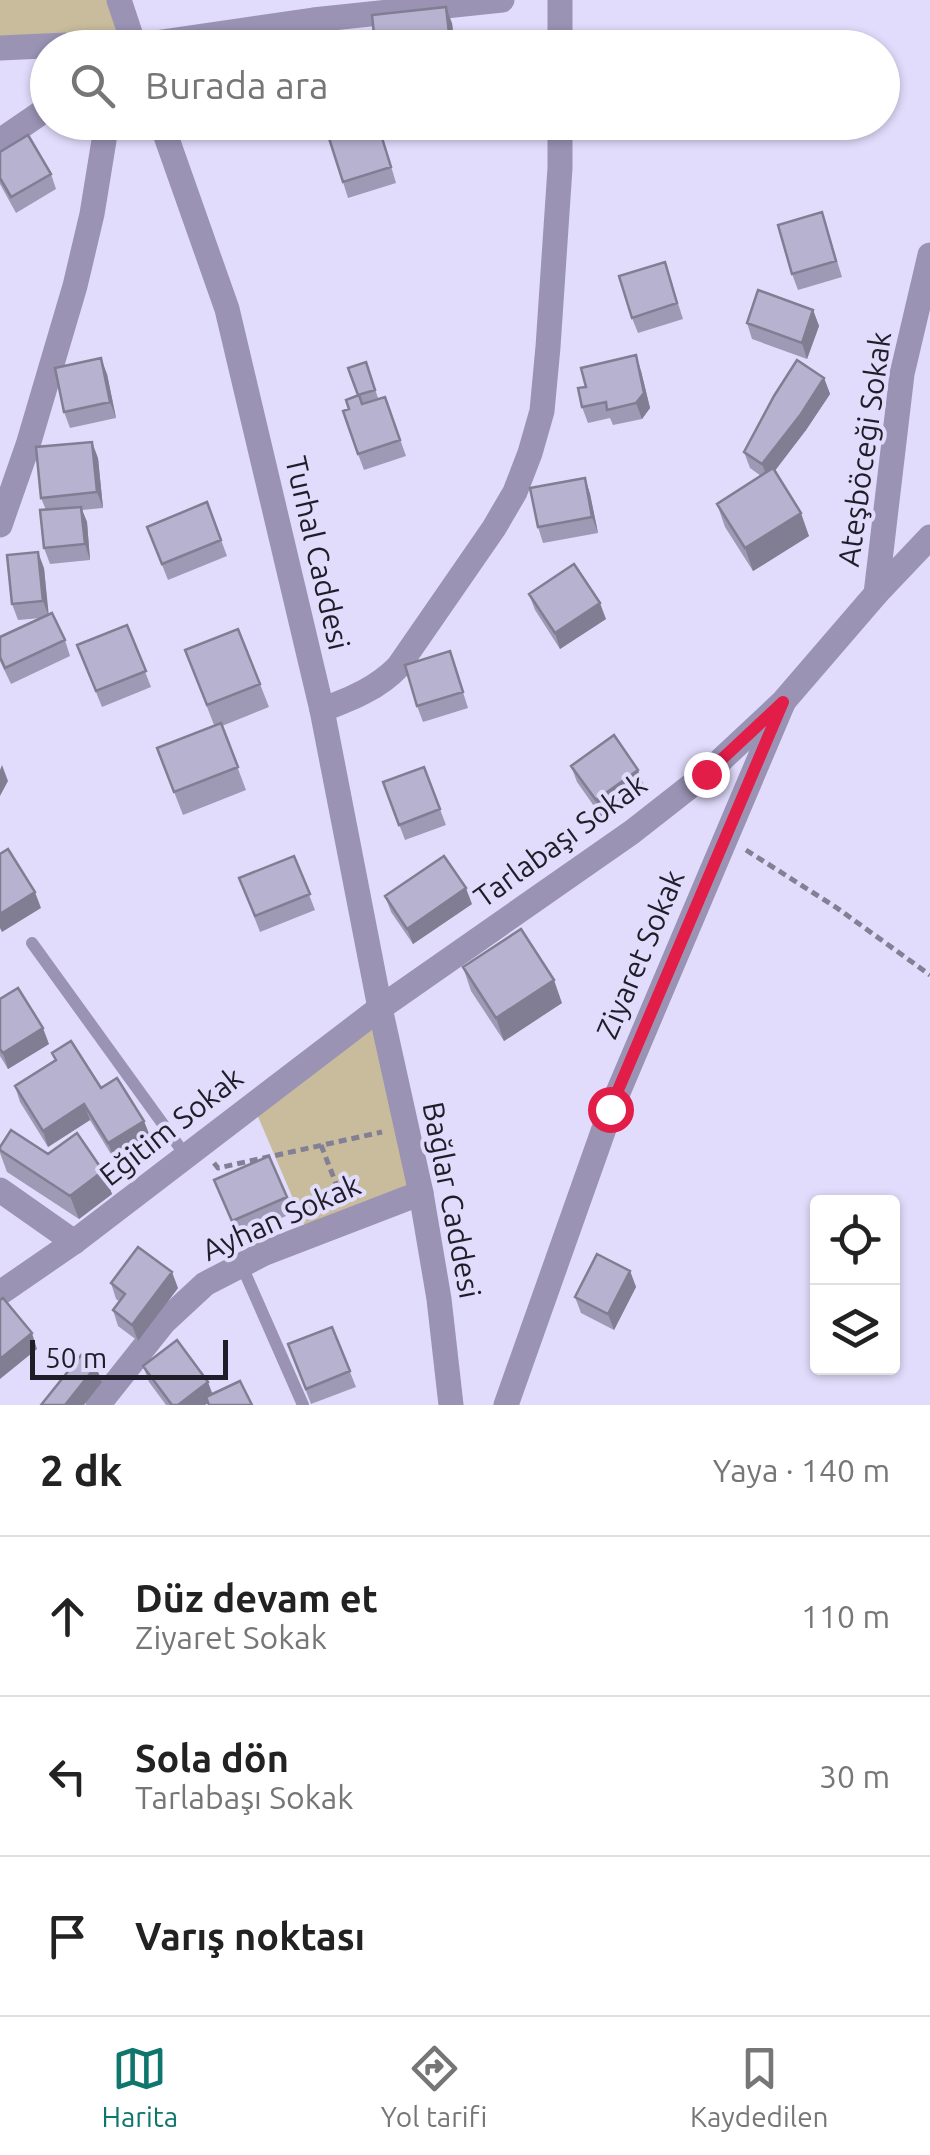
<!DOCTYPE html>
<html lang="tr">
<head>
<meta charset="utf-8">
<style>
  body { margin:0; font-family:Ubuntu,sans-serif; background:#f6f6f6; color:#222 }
  .controls { position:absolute; right:30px; bottom:30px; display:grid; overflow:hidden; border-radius:10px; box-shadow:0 2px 8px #0004 }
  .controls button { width:90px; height:90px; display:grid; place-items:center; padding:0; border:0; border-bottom:2px solid #e0e0e0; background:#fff; color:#222; font:50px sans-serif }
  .scale { position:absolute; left:30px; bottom:25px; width:198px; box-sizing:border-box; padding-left:10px; border:5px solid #201d29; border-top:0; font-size:28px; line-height:35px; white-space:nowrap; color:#201d29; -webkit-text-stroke:8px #e2dcfc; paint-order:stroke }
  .stop { position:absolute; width:30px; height:30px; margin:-22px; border:8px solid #e11d48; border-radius:50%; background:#fff }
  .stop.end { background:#e11d48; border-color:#fff; box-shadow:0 2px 10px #0008 }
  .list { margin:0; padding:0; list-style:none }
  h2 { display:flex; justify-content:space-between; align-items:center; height:130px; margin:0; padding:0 40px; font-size:42px }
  h2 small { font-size:32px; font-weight:400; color:#767676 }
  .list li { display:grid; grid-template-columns:65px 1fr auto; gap:30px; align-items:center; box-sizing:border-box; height:160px; padding:0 40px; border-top:2px solid #e0e0e0 }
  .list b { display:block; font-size:38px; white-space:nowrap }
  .list p { margin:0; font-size:32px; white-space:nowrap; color:#767676 }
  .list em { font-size:32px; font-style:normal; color:#767676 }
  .icon { flex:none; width:55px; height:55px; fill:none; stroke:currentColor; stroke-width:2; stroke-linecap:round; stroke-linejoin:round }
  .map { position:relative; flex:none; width:930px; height:1405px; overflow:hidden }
  .search { position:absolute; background:#fff; box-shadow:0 2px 8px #0004; left:30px; right:30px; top:30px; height:110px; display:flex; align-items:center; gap:25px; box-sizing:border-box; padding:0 35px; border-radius:55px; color:#767676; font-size:38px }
  .sheet { height:610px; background:#fff }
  nav { display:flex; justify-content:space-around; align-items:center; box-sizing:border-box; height:140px; border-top:2px solid #e0e0e0; background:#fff; font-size:28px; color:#767676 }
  nav a { display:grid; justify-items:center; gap:5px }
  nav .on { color:#0f766e }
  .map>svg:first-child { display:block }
  .green { fill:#c9bc9d }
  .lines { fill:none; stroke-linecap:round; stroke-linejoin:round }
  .path { stroke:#837f95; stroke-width:5; stroke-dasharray:8 5; stroke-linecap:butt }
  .service { stroke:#9a93b4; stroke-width:12 }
  .minor { stroke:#9a93b4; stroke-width:25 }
  .tertiary { stroke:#9a93b4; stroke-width:25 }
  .wall { fill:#9e99b4 }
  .shaded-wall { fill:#817d92 }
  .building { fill:#b8b2d1; stroke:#817d92; stroke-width:2.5 }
  .route { stroke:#e11d48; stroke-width:12 }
  .labels { text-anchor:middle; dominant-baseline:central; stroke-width:8; stroke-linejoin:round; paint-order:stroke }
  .street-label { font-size:30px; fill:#201d29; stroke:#e2dcfc }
</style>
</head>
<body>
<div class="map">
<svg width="930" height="1405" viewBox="0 0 930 1405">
  <rect width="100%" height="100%" fill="#e2dcfc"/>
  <path class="green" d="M0 0H119L134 46 0 48Z
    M380 1008 421 1193 309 1236 253 1105Z"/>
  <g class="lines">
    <path class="path" d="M746 850 837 908 930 975
      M321 1145 342 1199
      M214 1163 218 1168 382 1132"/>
    <path class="service" d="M32 943 186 1156
      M241 1264 303 1405"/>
    <path class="minor" d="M560 0V48
      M0 48 88 44 134 46 313 20 502 0
      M0 141 48 108
      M0 525 28 445 75 286 92 214 107 122
      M876 594 902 374 930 255
      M322 710C350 699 377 689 398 667L494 528 515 492 530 453 542 411 548 347 560 168V122
      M0 1190 74 1242
      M98 1405 164 1322 205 1284 265 1253 421 1193
      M506 1405 611 1109 783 703"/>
    <path class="tertiary" d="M119 0 135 48
      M161 122 227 309 322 710 380 1008 421 1193 439 1299 451 1405
      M0 1293 74 1242 380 1008 632 832 706 774 783 702 876 594 930 537"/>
  </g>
  <path class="wall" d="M452 23 455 48H377L375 44Z
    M378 122 396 183 348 198 343 182Z
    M0 152 51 174 56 189 16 213 0 184Z
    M827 228 842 277 798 290 792 274Z
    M670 278 683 319 638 333 632 318Z
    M813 310 819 326 807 359 752 339 747 323Z
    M366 362 378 398 362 403V404L385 397 406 456 364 470 358 454 349 409 358 396Z
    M641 371 650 408 642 419 613 425 610 418 588 423 582 407Z
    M107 374 116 418 70 428 64 412Z
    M824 378 830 394 806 430 774 471 809 536 753 571 725 527 717 504 761 476 750 468 744 452Z
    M98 458 103 508 82 510 87 522 90 560 50 564 44 548 46 510 41 498Z
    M585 478 590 494 598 533 543 543 538 527Z
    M207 502 227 556 168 580 147 527Z
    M44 568 48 614 65 640 70 656 11 684 0 661V637L41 618 18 620 12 604Z
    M529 594 606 619 560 649 535 610Z
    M127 625 151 687 102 707 77 645Z
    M185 650 260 684 269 707 222 726 246 790 183 815 157 748 214 725Z
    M450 651 468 708 423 722 417 706Z
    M571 766 644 785 601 816 577 782Z
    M424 767 446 825 405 840 383 782Z
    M294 856 315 910 260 932 239 878Z
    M385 896 472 904 413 944 391 912Z
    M463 967 562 1003 504 1041 471 991Z
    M0 999 49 1044 8 1069 0 1056Z
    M52 1053 101 1088 150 1136 114 1159 90 1120 48 1147 20 1102 15 1086 55 1061Z
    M0 1147 48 1154 103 1171 112 1194 79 1219 7 1172 0 1153Z
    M214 1180 287 1197 293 1213 238 1237Z
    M630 1271 636 1287 614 1330 581 1313 575 1297Z
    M111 1283 178 1288 138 1341 118 1326 113 1310 119 1301 116 1299Z
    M332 1327 356 1387 311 1404 288 1344Z
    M143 1366 213 1394 252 1405H209L208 1403 205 1405H166L149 1382Z"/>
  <path class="shaded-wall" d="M446 7 452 23 455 48 449 33Z
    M813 310 819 326 807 359 802 343Z
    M636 355 641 371 650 408 642 419 636 403Z
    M101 358 107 374 116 418 110 402Z
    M824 378 830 394 806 430 768 480 762 464Z
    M92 442 98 458 103 508 97 492Z
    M585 478 590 494 598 533 592 517Z
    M81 507 87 522 90 560 85 544Z
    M801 513 809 536 753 571 745 548Z
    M38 552 44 568 49 617 43 601Z
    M600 603 606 619 560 649 555 633Z
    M2 765 8 781 0 796V770Z
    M638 770 644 785 601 816 596 800Z
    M466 888 472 904 413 944 407 929Z
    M35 892 41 908 2 932 0 928V914Z
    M554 980 562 1003 504 1041 496 1018Z
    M43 1028 49 1044 8 1069 3 1053Z
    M84 1104 90 1120 48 1147 43 1131Z
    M144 1121 150 1136 114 1159 108 1143Z
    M103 1171 112 1194 79 1219 70 1196Z
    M630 1271 636 1287 614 1330 608 1314Z
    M172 1272 178 1288 138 1341 132 1325Z
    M32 1333 37 1349 0 1379V1359Z
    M96 1366 102 1382 84 1405H65Z
    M208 1382 214 1398 205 1405H178Z"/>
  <path class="building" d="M446 7 449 33 397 38V41L375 44 372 15Z
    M370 122H377L391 167 343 182 328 135Z
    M28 135 51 174 11 197 0 178V152Z
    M822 212 836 261 792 274 778 225Z
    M665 262 677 303 632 318 619 276Z
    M758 290 813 310 802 343 747 323Z
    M636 355 644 393 636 403 607 410 606 402 582 407 578 388 586 387 581 368Z
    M101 358 110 402 64 412 55 368Z
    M797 360 824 378 801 414 762 464 744 452 774 396Z
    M366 362 375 390 358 395 348 368Z
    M359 395 362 404 385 397 400 440 358 454 343 411 349 409 346 400Z
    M92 442 97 492 41 498 36 447Z
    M773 468 801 513 745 548 717 504Z
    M585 478 592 517 538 527 530 488Z
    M207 502 221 540 162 564 147 527Z
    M81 507 85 544 44 548 40 510Z
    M38 552 43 601 12 604 7 555Z
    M574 564 600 603 555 633 529 594Z
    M52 613 65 640 5 668 0 657V637Z
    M127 625 146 671 96 691 77 645Z
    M238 629 260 684 207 705 185 650Z
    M450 651 463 692 417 706 405 665Z
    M221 723 238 767 174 792 157 748Z
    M614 735 638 770 596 800 571 766Z
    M424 767 440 809 399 825 383 782Z
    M8 849 35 892 0 914V854Z
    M294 856 310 894 255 916 239 878Z
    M444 856 466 888 407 929 385 896Z
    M521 929 554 980 496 1018 463 967Z
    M18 988 43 1028 3 1053 0 1049V999Z
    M71 1041 101 1088 117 1078 144 1121 108 1143 84 1104 43 1131 15 1086 56 1060 52 1053Z
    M11 1130 48 1154 77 1133 103 1171 70 1196 0 1150V1147Z
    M269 1156 287 1197 232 1221 214 1180Z
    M138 1247 172 1272 132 1325 113 1310 125 1294 111 1283Z
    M597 1254 630 1271 608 1314 575 1297Z
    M3 1298 32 1333 0 1359V1300Z
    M332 1327 350 1371 306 1389 288 1344Z
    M177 1340 208 1382 178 1405H172L143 1366Z
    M82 1354 96 1366 65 1405H41Z
    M240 1381 252 1405H209L206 1397Z"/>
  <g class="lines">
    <path class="route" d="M610 1109 783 702 706 774"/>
  </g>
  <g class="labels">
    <g class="street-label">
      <text transform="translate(864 449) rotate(-82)">Ateşböceği Sokak</text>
      <text transform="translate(318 553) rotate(77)">Turhal Caddesi</text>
      <text transform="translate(560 840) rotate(-36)">Tarlabaşı Sokak</text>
      <text transform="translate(640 954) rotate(-67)">Ziyaret Sokak</text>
      <text transform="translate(171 1126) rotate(-38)">Eğitim Sokak</text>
      <text transform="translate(452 1200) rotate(79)">Bağlar Caddesi</text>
      <text transform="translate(281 1217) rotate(-24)">Ayhan Sokak</text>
    </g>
  </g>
</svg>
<div class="controls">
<button><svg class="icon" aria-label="locate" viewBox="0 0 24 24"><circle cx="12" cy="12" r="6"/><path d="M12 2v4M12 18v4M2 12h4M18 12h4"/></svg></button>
<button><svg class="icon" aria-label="layers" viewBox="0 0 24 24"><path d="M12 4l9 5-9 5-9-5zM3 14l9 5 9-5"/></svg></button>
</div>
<div class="scale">50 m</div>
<div class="stop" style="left:610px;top:1109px"></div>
<div class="stop end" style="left:706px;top:774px"></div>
<div class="search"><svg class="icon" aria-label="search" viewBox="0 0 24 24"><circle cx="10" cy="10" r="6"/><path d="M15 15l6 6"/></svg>Burada ara</div>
</div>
<section class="sheet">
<h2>2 dk<small>Yaya · 140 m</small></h2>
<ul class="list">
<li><svg class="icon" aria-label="ahead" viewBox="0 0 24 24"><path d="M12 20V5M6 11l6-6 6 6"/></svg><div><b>Düz devam et</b><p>Ziyaret Sokak</p></div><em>110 m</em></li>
<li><svg class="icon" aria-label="left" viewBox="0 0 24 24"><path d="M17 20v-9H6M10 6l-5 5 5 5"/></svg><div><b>Sola dön</b><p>Tarlabaşı Sokak</p></div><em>30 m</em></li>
<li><svg class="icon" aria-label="arrive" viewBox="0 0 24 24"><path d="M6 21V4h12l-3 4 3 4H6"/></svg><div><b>Varış noktası</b></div></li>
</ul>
</section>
<nav>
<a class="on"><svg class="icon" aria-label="map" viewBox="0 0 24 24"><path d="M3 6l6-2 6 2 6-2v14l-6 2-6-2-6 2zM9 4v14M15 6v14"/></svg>Harita</a>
<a><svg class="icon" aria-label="directions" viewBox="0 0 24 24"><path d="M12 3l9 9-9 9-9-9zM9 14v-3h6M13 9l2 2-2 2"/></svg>Yol tarifi</a>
<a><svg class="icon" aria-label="saved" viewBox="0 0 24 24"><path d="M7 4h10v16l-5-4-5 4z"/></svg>Kaydedilen</a>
</nav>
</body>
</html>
